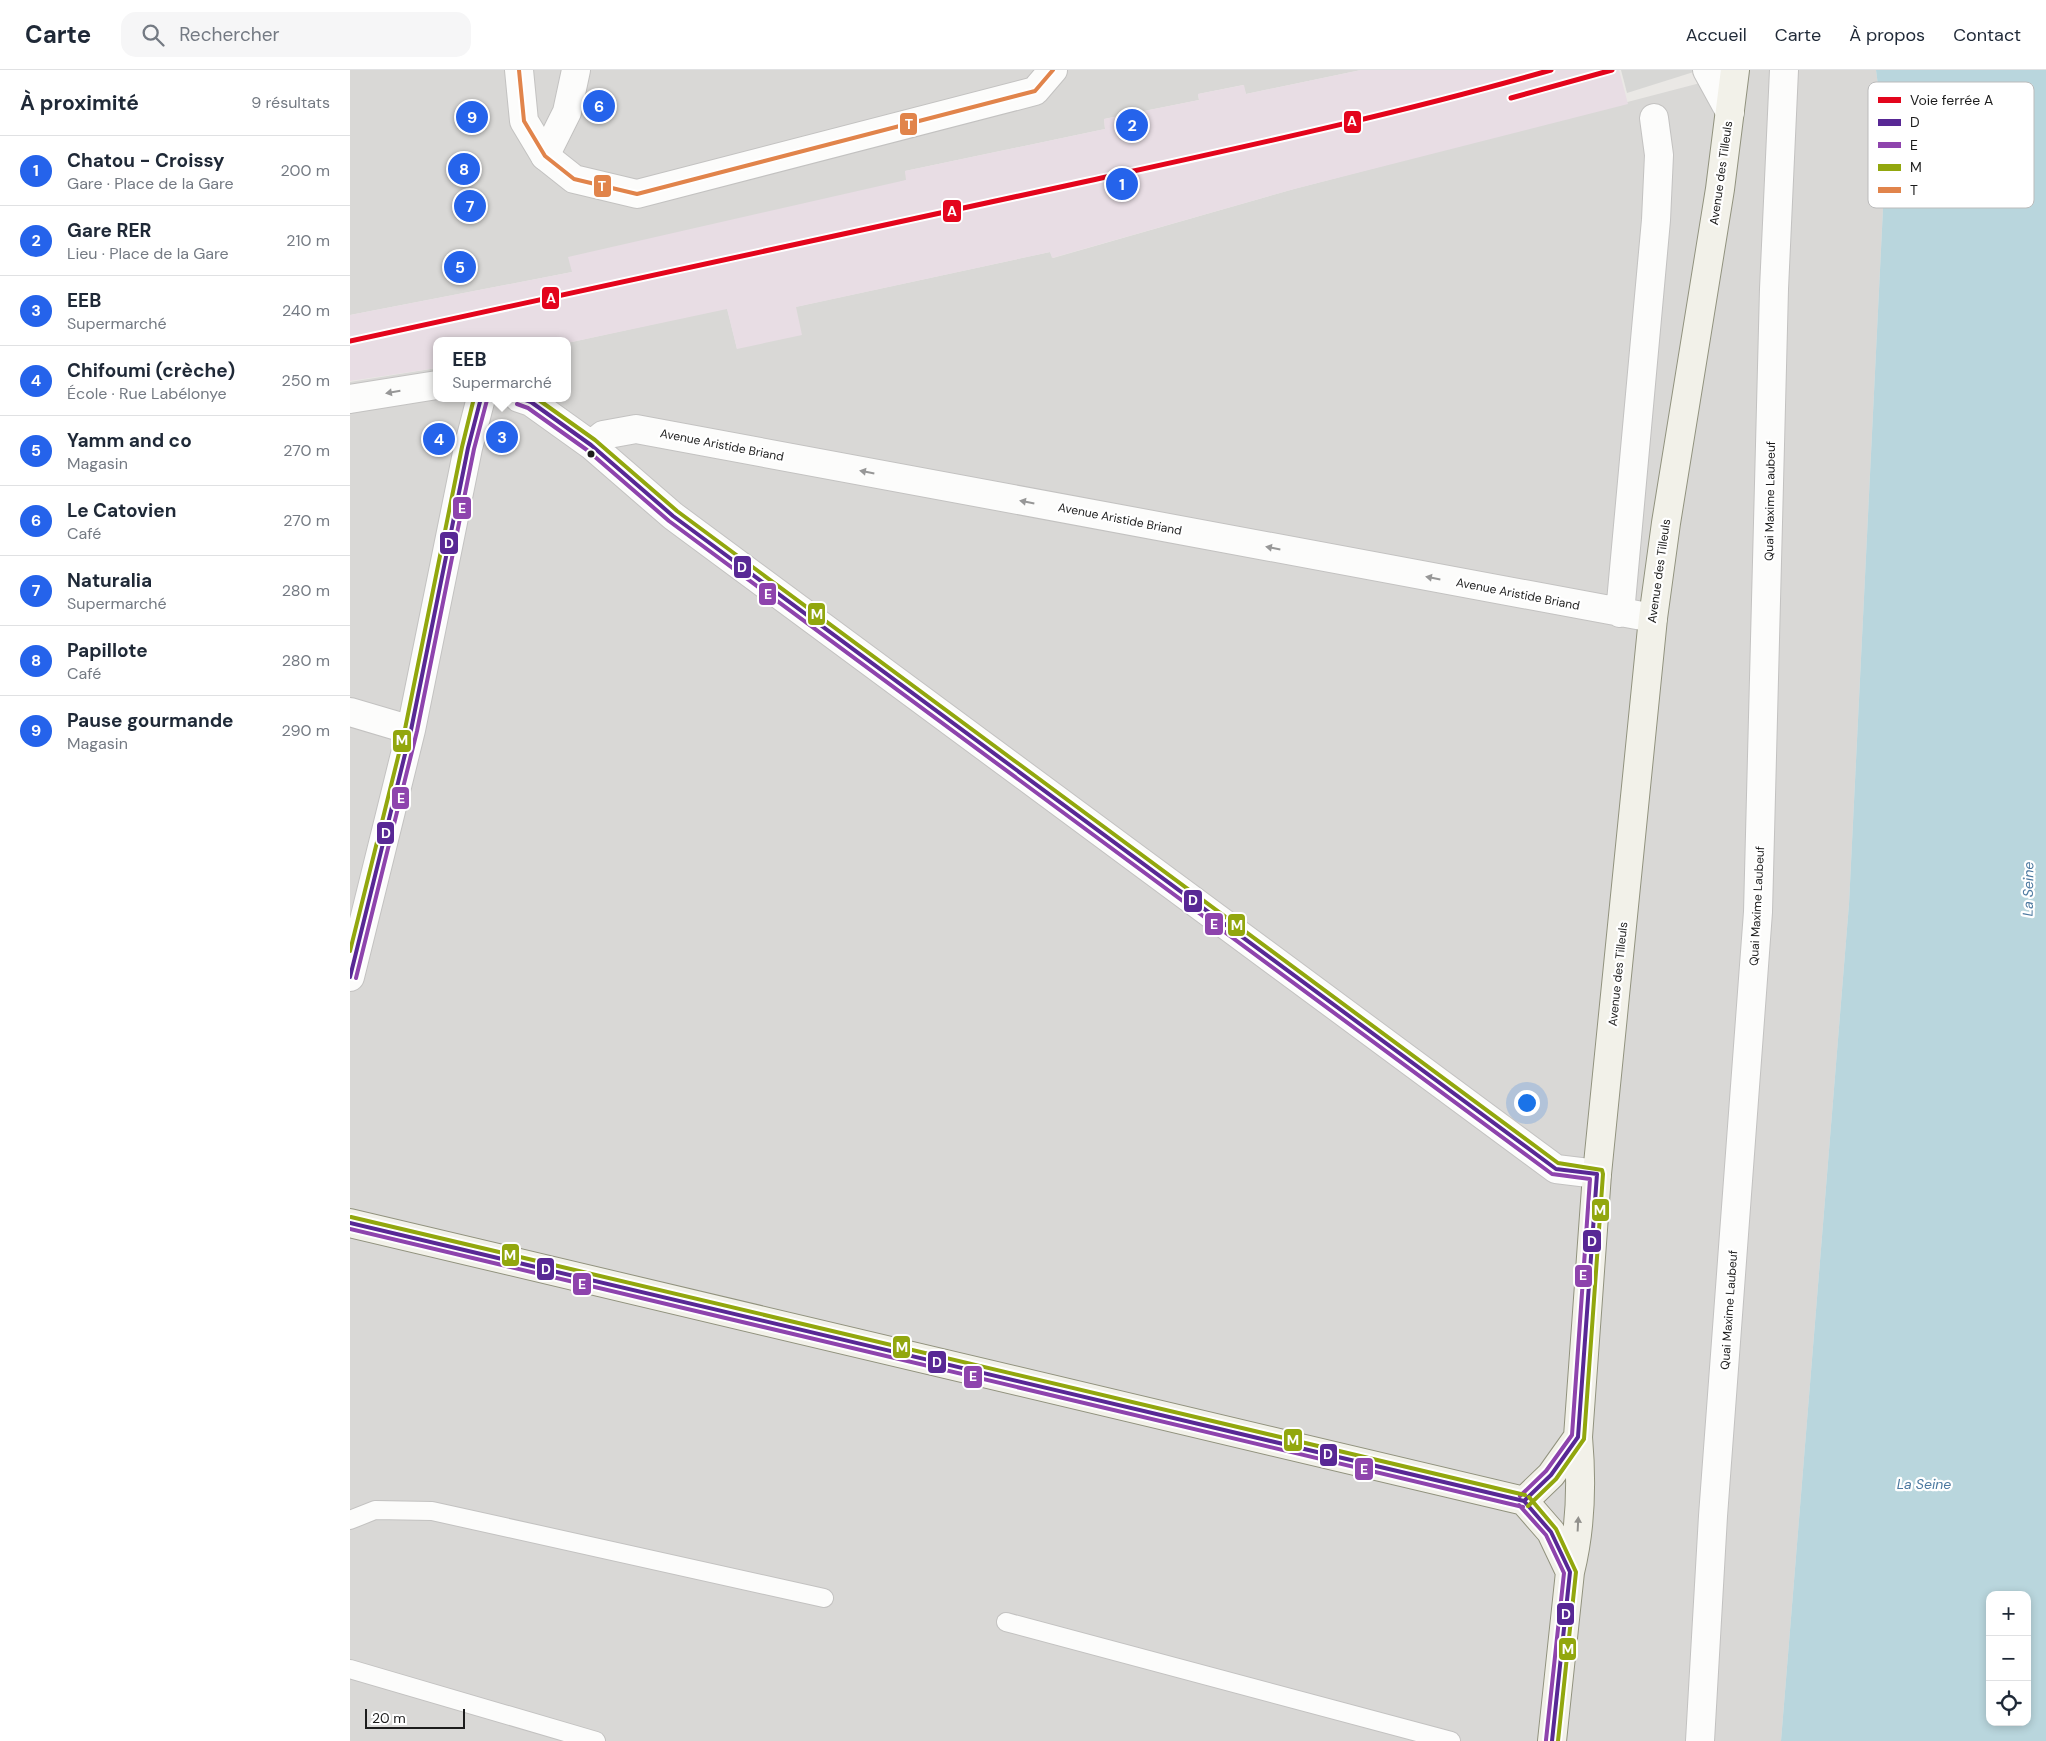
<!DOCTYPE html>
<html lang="fr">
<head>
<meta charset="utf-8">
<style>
  body { margin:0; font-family:"DM Sans",sans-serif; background:#f6f6f7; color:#1f2937 }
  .controls { position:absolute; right:15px; bottom:15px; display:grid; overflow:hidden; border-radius:10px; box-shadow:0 2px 8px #0003 }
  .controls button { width:45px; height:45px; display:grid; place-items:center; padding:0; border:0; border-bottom:1px solid #e0e1e3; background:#fff; color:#1f2937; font:25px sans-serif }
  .scale { position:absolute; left:15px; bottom:12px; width:100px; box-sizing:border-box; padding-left:5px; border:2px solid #1c1c1c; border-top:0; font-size:14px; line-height:18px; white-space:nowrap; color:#1c1c1c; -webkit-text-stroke:4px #fff; paint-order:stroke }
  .you { position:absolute; left:1176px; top:1032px; width:18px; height:18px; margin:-12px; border:4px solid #fff; border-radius:50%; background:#1a73e8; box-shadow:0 0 0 8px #1a73e833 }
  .badge { display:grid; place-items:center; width:32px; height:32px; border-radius:50%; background:#2563eb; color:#fff; font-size:16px; font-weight:700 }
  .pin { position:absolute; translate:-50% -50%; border:2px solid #fff; box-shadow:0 1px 5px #0006 }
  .popup { position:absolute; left:83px; top:267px; width:138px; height:65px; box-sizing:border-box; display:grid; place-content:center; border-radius:10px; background:#fff; filter:drop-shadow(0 1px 4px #0005); font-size:16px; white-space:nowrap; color:#747a83 }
  .popup b { font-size:19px; color:#1f2937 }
  .popup::after { content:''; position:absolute; left:50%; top:100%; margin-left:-10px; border:10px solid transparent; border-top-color:#fff }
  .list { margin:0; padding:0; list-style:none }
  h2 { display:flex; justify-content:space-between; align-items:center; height:65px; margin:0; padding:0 20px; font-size:21px }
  h2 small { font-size:16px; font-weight:400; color:#747a83 }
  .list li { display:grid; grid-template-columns:32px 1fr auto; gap:15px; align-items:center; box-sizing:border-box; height:70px; padding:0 20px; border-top:1px solid #e0e1e3 }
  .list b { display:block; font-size:19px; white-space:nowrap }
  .list p { margin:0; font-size:16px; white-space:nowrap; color:#747a83 }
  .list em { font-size:16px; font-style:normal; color:#747a83 }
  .icon { flex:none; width:28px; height:28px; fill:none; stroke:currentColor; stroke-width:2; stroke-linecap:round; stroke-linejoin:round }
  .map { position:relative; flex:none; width:1696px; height:1671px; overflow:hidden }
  header { display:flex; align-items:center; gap:30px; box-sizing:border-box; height:70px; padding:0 25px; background:#fff; border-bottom:1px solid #e0e1e3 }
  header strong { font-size:24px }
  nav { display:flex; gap:28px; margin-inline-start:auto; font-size:18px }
  .search { width:350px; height:45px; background:#f6f6f7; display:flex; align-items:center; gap:12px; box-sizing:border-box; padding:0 18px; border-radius:15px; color:#747a83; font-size:19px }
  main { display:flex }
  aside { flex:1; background:#fff }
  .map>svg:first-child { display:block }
  .residential { fill:#d9d8d6 }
  .industrial { fill:#e8dde4 }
  .water { fill:#b9d6dd; fill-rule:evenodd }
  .pier { fill:#d7d7d5 }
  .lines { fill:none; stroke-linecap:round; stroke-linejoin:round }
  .service-casing { stroke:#c3c2c1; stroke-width:20 }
  .pedestrian-casing { stroke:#c3c2c1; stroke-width:30 }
  .minor-casing { stroke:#c3c2c1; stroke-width:30 }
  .secondary-casing { stroke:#91927e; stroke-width:30 }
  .service { stroke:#fcfcfb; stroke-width:18 }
  .pedestrian { stroke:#fcfcfb; stroke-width:28 }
  .minor { stroke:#fcfcfb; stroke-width:28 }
  .secondary { stroke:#f2f1e9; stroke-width:28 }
  .bus-1-casing { stroke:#fff; stroke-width:8 }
  .bus-2-casing { stroke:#fff; stroke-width:8 }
  .bus-3-casing { stroke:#fff; stroke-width:8 }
  .bus-4-casing { stroke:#fff; stroke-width:8 }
  .bus-1 { stroke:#582895; stroke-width:4 }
  .bus-2 { stroke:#8e44ad; stroke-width:4 }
  .bus-3 { stroke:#92a70e; stroke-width:4 }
  .bus-4 { stroke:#e1844b; stroke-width:4 }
  .rail-1-casing { stroke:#fff; stroke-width:9 }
  .rail-1 { stroke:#e3051c; stroke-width:5 }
  .oneway { fill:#979797 }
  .oneway2 { fill:#92918d }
  .bus-dot { fill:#1c1c1c; stroke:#fff; stroke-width:2 }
  .labels { text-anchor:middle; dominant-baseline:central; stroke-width:4.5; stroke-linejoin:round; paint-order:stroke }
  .street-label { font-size:12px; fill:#1c1c1c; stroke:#fff }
  .water-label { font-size:14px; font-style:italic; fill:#4b789f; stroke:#fff }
  .key { fill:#fff; stroke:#bbb; stroke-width:1 }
  .key-label { font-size:14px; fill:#1c1c1c }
  .line-badge { stroke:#fff; stroke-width:2 }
  .badge-label { font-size:14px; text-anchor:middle; font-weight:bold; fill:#fff }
</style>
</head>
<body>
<header>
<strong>Carte</strong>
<div class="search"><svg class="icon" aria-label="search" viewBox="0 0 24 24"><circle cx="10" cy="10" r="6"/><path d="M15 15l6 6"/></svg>Rechercher</div>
<nav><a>Accueil</a><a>Carte</a><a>À propos</a><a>Contact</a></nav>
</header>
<main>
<aside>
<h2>À proximité<small>9 résultats</small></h2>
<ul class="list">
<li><span class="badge">1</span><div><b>Chatou - Croissy</b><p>Gare · Place de la Gare</p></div><em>200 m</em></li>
<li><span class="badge">2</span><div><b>Gare RER</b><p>Lieu · Place de la Gare</p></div><em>210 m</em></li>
<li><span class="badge">3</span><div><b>EEB</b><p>Supermarché</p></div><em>240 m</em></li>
<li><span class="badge">4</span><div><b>Chifoumi (crèche)</b><p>École · Rue Labélonye</p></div><em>250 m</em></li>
<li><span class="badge">5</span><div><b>Yamm and co</b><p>Magasin</p></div><em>270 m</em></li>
<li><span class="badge">6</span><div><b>Le Catovien</b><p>Café</p></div><em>270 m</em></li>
<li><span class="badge">7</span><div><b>Naturalia</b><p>Supermarché</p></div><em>280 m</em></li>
<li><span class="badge">8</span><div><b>Papillote</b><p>Café</p></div><em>280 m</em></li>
<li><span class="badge">9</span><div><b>Pause gourmande</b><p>Magasin</p></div><em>290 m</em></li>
</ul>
</aside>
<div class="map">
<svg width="1696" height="1671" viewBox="0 0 1696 1671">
  <rect width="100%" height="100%" fill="#eae8e5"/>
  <path class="residential" d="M0 0H1011L896 24 893 15 848 24 849 30 754 49 755 59 555 101 557 110 222 202 0 245Z
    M1400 0H1526L1536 77 1499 834 1431 1671H0V312L87 298V328H217V273L377 238 387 279 445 237 700 182 703 188 944 119Z"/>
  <path class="industrial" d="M1011 0H1269L1278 34 944 119 702 188 700 182 446 237 452 265 387 279 377 239 217 273V271H87V298L0 311V245L222 202 218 187 556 110 555 101 755 59 754 49 849 30 848 24 894 15 896 24Z"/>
  <path class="water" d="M1526 0H1696V1671H1431L1499 834 1536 77ZM1640 1525H1677V1652H1640Z"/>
  <path class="pier" d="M1271 0H1350L1277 23Z"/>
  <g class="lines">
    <g class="service-casing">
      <path id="service" d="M0 1450 25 1440 82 1441 474 1528
        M656 1552 1101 1671
        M0 1599 246 1671"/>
    </g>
    <g class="pedestrian-casing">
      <path id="pedestrian" d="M195 86 217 42 226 0"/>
    </g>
    <g class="minor-casing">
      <path id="minor" d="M169 0 174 51 195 86 224 109 287 124 685 21 703 0
        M1357 0 1380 42
        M169 328 181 332 241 375 323 446 1206 1099 1247 1104
        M0 329 87 315
        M241 375 253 365 286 359 1303 548
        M1270 543 1306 150 1309 85 1304 48
        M0 642 61 660
        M0 907 61 660 118 378 131 328
        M1350 1671 1363 1446 1408 842 1424 219 1434 0"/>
    </g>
    <g class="secondary-casing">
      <path id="secondary" d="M0 1153 1174 1431
        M1174 1431 1201 1462 1220 1502 1202 1671
        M1174 1431 1201 1405 1228 1367
        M1220 1502C1231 1458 1232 1412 1228 1367L1247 1104 1303 548 1316 453 1370 119 1385 0"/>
    </g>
    <use href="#service" class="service"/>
    <use href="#pedestrian" class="pedestrian"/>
    <use href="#minor" class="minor"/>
    <use href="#secondary" class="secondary"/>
    <g class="bus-1-casing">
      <path id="bus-1" d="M170 328 181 332 241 375 323 446 1206 1099 1247 1104 1228 1367 1201 1405 1174 1431
        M0 907 61 660 118 378 131 328
        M0 1153 1174 1431
        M1174 1431 1201 1462 1220 1502 1202 1671"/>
    </g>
    <g class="bus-2-casing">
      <path id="bus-2" d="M167 334 178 338 237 380 319 451 1202 1104 1240 1109 1222 1365 1196 1401 1170 1426
        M6 908 67 661 124 379 137 330
        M0 1159 1173 1437
        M1169 1435 1196 1465 1214 1503 1196 1670"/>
    </g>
    <g class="bus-3-casing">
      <path id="bus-3" d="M186 328 245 370 327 441 1208 1093 1252 1100 1253 1104 1234 1369 1206 1409 1178 1436
        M0 881 55 659 112 377 124 328
        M1 1147 1175 1425
        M1179 1427 1206 1459 1226 1502 1208 1671"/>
    </g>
    <g class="bus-4-casing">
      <path id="bus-4" d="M169 0 174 51 195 86 224 109 287 124 685 21 703 0"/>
    </g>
    <use href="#bus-1" class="bus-1"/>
    <use href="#bus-2" class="bus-2"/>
    <use href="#bus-3" class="bus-3"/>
    <use href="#bus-4" class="bus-4"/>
    <g class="rail-1-casing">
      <path id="rail-1" d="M1161 28 1262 0
        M0 271C246 219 492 166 738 111 893 77 1048 44 1201 0"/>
    </g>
    <use href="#rail-1" class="rail-1"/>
  </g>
  <defs><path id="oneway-solid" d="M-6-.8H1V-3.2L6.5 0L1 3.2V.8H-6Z" transform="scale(1.25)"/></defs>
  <g class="oneway">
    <use href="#oneway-solid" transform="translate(43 322) rotate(170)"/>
    <use href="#oneway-solid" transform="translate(517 402) rotate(-169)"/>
    <use href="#oneway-solid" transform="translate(677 432) rotate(-169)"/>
    <use href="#oneway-solid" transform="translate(923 478) rotate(-169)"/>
    <use href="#oneway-solid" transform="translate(1083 508) rotate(-169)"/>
  </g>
  <use class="oneway2" href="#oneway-solid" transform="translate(1228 1454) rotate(-87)"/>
  <circle class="bus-dot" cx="241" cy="384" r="4.5"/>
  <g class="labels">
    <g class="street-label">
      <text transform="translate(1371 103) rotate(-82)">Avenue des Tilleuls</text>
      <text transform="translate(372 375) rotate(11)">Avenue Aristide Briand</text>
      <text transform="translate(1420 431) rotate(-89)">Quai Maxime Laubeuf</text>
      <text transform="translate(770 449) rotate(11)">Avenue Aristide Briand</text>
      <text transform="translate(1309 501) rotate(-82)">Avenue des Tilleuls</text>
      <text transform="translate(1168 524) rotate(11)">Avenue Aristide Briand</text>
      <text transform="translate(1407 836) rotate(-87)">Quai Maxime Laubeuf</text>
      <text transform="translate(1268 904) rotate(-84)">Avenue des Tilleuls</text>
      <text transform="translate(1379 1240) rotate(-86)">Quai Maxime Laubeuf</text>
    </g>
    <g class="water-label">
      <text transform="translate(1678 819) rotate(-89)">La Seine</text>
      <text x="1574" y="1414">La Seine</text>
    </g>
  </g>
  <rect x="1518" y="12" width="166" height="126" rx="8" class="key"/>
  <rect x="1528" y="27" width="23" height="6" fill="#e3051c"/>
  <rect x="1528" y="49" width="23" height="7" fill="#582895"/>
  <rect x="1528" y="72" width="23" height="6" fill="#8e44ad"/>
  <rect x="1528" y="94" width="23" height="7" fill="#92a70e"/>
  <rect x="1528" y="117" width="23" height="6" fill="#e1844b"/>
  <g class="key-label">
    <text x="1560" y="35">Voie ferrée A</text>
    <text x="1560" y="57">D</text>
    <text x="1560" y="80">E</text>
    <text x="1560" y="102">M</text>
    <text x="1560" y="125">T</text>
  </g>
  <g class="line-badge">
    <rect x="993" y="40" width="19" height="24" rx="5" fill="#e3051c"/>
    <rect x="549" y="42" width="19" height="24" rx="5" fill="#e1844b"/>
    <rect x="243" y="104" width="19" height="24" rx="5" fill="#e1844b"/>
    <rect x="592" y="129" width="20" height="24" rx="5" fill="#e3051c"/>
    <rect x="191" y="216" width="19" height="24" rx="5" fill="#e3051c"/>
    <rect x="102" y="426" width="20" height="24" rx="5" fill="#8e44ad"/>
    <rect x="89" y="461" width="20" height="24" rx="5" fill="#582895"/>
    <rect x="383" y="485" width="19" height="24" rx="5" fill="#582895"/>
    <rect x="408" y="512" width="19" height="24" rx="5" fill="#8e44ad"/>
    <rect x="457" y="532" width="19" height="24" rx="5" fill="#92a70e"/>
    <rect x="42" y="659" width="20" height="24" rx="5" fill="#92a70e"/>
    <rect x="41" y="716" width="19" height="24" rx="5" fill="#8e44ad"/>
    <rect x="26" y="751" width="19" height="24" rx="5" fill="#582895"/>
    <rect x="833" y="819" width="20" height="24" rx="5" fill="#582895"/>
    <rect x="854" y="842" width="20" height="24" rx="5" fill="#8e44ad"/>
    <rect x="877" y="843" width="19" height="24" rx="5" fill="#92a70e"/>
    <rect x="1241" y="1128" width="19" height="24" rx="5" fill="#92a70e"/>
    <rect x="1232" y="1159" width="20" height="24" rx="5" fill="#582895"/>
    <rect x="151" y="1173" width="19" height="24" rx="5" fill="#92a70e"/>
    <rect x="186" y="1187" width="19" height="24" rx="5" fill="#582895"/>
    <rect x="1224" y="1194" width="19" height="24" rx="5" fill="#8e44ad"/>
    <rect x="222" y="1202" width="20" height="24" rx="5" fill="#8e44ad"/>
    <rect x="542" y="1265" width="19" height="24" rx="5" fill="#92a70e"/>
    <rect x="577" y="1280" width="20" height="24" rx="5" fill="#582895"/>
    <rect x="613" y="1295" width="20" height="24" rx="5" fill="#8e44ad"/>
    <rect x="933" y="1358" width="20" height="24" rx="5" fill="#92a70e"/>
    <rect x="969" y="1373" width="19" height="24" rx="5" fill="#582895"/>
    <rect x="1004" y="1387" width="20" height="24" rx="5" fill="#8e44ad"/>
    <rect x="1206" y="1532" width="19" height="24" rx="5" fill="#582895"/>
    <rect x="1208" y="1567" width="19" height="24" rx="5" fill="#92a70e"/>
  </g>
  <g class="badge-label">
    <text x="1002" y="56">A</text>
    <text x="559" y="59">T</text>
    <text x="252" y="121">T</text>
    <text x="602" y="146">A</text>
    <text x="201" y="233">A</text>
    <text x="112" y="443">E</text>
    <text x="99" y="478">D</text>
    <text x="392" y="502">D</text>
    <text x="418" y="529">E</text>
    <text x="467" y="549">M</text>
    <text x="52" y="675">M</text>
    <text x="51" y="733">E</text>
    <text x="36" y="768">D</text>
    <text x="843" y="835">D</text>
    <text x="864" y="859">E</text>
    <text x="887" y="860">M</text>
    <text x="1250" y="1145">M</text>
    <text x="1242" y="1176">D</text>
    <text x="160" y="1190">M</text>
    <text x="196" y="1204">D</text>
    <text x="1233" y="1210">E</text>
    <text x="232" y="1219">E</text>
    <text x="552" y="1282">M</text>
    <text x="587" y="1297">D</text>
    <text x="623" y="1311">E</text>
    <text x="943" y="1375">M</text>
    <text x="978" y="1389">D</text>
    <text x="1014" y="1404">E</text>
    <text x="1216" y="1549">D</text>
    <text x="1218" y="1584">M</text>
  </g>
</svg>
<div class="controls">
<button>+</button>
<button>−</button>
<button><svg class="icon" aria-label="locate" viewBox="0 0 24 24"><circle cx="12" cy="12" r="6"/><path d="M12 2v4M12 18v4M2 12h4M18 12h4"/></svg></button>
</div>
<div class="scale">20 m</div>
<div class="you"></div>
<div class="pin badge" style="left:772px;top:114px">1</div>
<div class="pin badge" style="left:782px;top:55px">2</div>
<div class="pin badge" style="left:152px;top:367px">3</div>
<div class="popup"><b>EEB</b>Supermarché</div>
<div class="pin badge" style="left:89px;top:369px">4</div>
<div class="pin badge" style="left:110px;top:197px">5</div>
<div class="pin badge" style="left:249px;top:36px">6</div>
<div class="pin badge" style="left:120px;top:136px">7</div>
<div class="pin badge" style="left:114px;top:99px">8</div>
<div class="pin badge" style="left:122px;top:47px">9</div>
</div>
</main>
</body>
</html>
